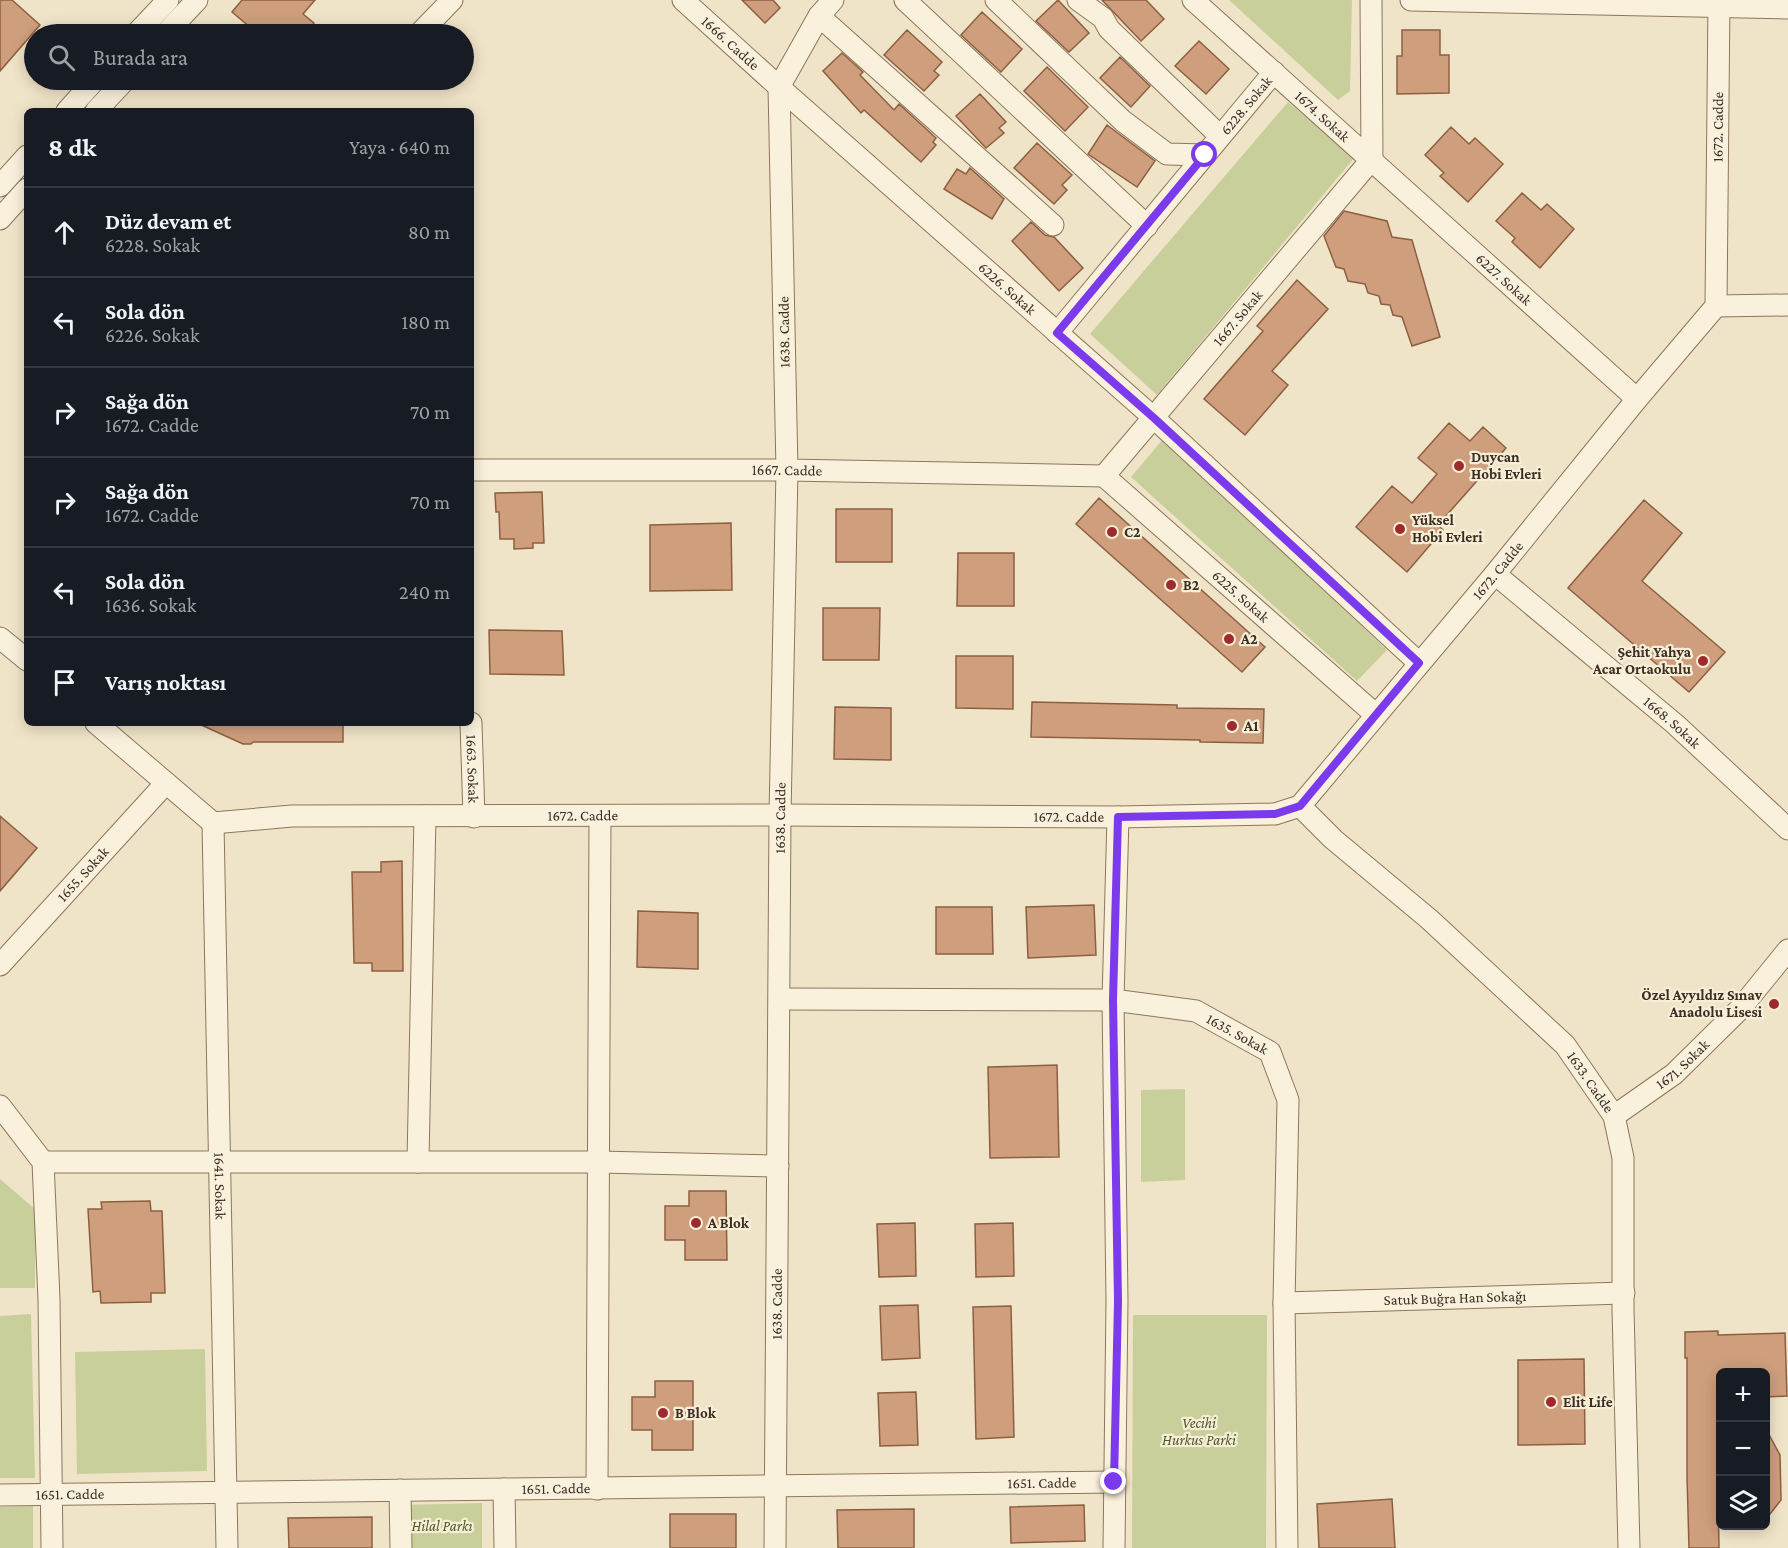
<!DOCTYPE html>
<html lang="tr">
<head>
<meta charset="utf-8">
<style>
  body { margin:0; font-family:"Crimson Pro",serif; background:#20242c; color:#f1f3f6 }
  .controls { position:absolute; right:18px; bottom:18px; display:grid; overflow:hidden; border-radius:9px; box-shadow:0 3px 15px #0003 }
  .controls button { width:54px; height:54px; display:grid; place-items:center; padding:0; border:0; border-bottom:2px solid #363941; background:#171b24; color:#f1f3f6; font:30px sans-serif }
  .stop { position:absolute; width:18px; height:18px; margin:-14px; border:4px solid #7c3aed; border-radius:50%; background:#fff }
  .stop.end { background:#7c3aed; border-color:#fff; box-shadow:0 2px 6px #0008 }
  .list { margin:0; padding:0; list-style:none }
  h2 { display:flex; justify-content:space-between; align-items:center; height:78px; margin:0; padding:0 24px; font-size:26px }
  h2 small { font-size:20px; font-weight:400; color:#9ea1a6 }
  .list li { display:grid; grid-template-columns:39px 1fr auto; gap:18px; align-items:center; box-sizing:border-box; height:90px; padding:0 24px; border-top:2px solid #363941 }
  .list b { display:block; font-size:22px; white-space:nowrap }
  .list p { margin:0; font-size:20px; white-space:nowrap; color:#9ea1a6 }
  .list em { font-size:20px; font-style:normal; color:#9ea1a6 }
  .icon { flex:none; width:33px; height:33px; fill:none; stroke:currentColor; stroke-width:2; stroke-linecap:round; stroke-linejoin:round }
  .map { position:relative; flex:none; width:1788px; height:1548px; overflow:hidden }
  .search { position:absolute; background:#171b24; box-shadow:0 3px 15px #0003; left:24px; top:24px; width:450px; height:66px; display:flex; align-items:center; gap:15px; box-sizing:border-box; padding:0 21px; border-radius:33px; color:#9ea1a6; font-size:22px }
  .panel { position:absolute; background:#171b24; box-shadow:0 3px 15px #0003; left:24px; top:108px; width:450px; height:618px; border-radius:9px }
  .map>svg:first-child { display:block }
  .green { fill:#c9cf9b }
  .building { fill:#cf9f7d; stroke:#8d5f41; stroke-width:1.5 }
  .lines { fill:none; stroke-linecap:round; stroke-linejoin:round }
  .minor-casing { stroke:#8d765c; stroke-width:23 }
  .minor { stroke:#faf1dc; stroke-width:21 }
  .route { stroke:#7c3aed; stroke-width:8 }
  .poi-dot { fill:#9e2a2b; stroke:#f7eed8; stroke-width:2 }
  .labels { text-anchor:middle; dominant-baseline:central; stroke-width:4.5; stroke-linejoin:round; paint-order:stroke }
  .street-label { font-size:15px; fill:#3d2e20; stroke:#f7eed8 }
  .poi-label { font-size:15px; font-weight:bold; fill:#3d2e20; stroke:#f7eed8; text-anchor:start }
  .park-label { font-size:15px; font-style:italic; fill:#4d5a26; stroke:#f7eed8 }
</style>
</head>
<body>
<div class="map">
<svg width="1788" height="1548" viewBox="0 0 1788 1548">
  <rect width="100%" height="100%" fill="#f0e4c8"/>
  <path class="green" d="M1229 0H1352L1350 91 1338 100Z
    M1288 102 1354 158 1157 395 1090 334Z
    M1163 439 1387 650 1357 681 1131 477Z
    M1185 1089V1180L1141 1182V1090Z
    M0 1179 35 1209V1288H0Z
    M31 1314 35 1478H0V1316Z
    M1133 1315H1267L1266 1548H1132Z
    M205 1349 207 1471 77 1474 75 1352Z
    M482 1503V1548H401V1505Z
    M33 1506V1548H0V1507Z"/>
  <path class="building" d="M0 0H12L40 25 0 71Z
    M242 0H315L303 14 314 23 304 34H258L232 12Z
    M742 0H773L780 8 765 23Z
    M1058 0 1089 33 1069 52 1036 21Z
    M1102 0H1146L1164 19 1141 41Z
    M982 12 1022 49 1001 72 961 35Z
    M907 30 942 62 934 71 939 75 924 91 884 55Z
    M1402 30H1440V55H1449V93L1397 94V56H1402Z
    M1199 41 1229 69 1206 94 1175 66Z
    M842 53 863 72 860 75 894 110 899 104 936 138 933 142 936 145 921 162 864 110 861 113 823 71Z
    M1120 57 1150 86 1131 107 1100 78Z
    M1047 67 1088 107 1065 131 1024 91Z
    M980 94 1006 122 999 128 1004 133 986 148 956 116Z
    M1107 125 1155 161 1137 187 1088 154Z
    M1451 127 1469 144 1475 138 1503 164 1468 202 1440 176 1444 173 1425 155Z
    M1037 143 1072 175 1062 185 1067 190 1054 204 1014 168Z
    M970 168 1004 199 992 219 944 189 957 169 966 174Z
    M1522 193 1541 210 1547 204 1574 229 1540 268 1512 242 1515 238 1496 221Z
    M1344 211 1387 221 1392 237 1412 240 1440 337 1412 346 1402 317 1393 315 1390 305 1381 304 1379 296 1368 293 1365 284 1348 281 1344 269 1336 267 1324 236Z
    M1031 222 1045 235 1054 237 1083 268 1059 291 1012 241Z
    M1297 280 1328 309 1272 371 1288 385 1245 435 1204 399 1263 331 1257 326Z
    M1449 423 1470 441 1483 427 1506 448 1438 525 1443 530 1407 572 1356 527 1392 486 1412 503 1437 474 1418 458Z
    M542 492 544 543H533V548L514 549V539H500L499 512H496L495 493Z
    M1099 498 1265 647 1242 672 1076 524Z
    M1644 500 1682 533 1642 581 1725 652 1689 692 1568 588Z
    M836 509H892V562H836Z
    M731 523 732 590 650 591V525Z
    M958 553H1014V606H957Z
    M823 608H880L879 660H823Z
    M489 630 562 631 564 675 490 674Z
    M956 656H1013V709L956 708Z
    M1032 702 1177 705V708L1264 709 1263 743 1200 742V740L1031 737Z
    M835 707 891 708V760L834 759Z
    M197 723H343V742H253L251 744H243Z
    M0 816 37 848 0 891Z
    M402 861 403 971H372V963H354L352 872H381V862Z
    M1094 905 1096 955 1028 958 1026 907Z
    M936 907H992L993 954H936Z
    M638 911 698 913V969L637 967Z
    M1057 1065 1059 1157 990 1158 988 1067Z
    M689 1191H726L727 1260H685V1240H665V1206H689Z
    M150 1201 151 1211H162L165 1293H151V1302L101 1303 100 1291 93 1292 88 1209H102L101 1202Z
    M915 1223 916 1276 879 1277 877 1224Z
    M1013 1223 1014 1276 976 1277 975 1224Z
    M918 1305 920 1358 882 1360 880 1306Z
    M1011 1306 1014 1437 976 1439 973 1307Z
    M1718 1331V1335L1785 1333 1787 1396 1766 1397V1372H1720V1435H1717L1719 1548H1689L1687 1476V1358H1685V1332Z
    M1584 1359 1585 1444 1518 1445V1360Z
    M655 1381H693V1450H652V1430H632V1397H655Z
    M916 1392 918 1445 880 1446 878 1393Z
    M1766 1429 1780 1455 1781 1500 1766 1519Z
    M1392 1499 1395 1548H1319L1317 1504Z
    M1084 1505 1085 1541 1011 1543 1010 1507Z
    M914 1509V1548H838L837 1510Z
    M670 1514H736V1548H670Z
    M372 1517V1548H289L288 1518Z"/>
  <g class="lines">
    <g class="minor-casing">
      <g id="minor">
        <path id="s1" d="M683 0 779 87 1154 418 1419 663"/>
        <path d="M905 0 1147 226"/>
        <path d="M996 0 1123 121 1167 154 1205 155"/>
        <path d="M1078 0 1103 18 1109 29 1220 136"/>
        <path id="s2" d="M1193 0 1637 399"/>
        <path d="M1371 0 1372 159"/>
        <path d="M1411 0 1788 8"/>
        <path d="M819 16 1053 225"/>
        <path d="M136 34 168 0"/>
        <path d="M165 34 197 0"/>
        <path d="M419 34 452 0"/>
        <path d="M779 87 819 16 833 0"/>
        <path d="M67 111 95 80"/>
        <path d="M96 111 125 80"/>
        <path d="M0 186 27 156"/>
        <path d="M0 219 27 189"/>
        <path d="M1716 306 1788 305"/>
        <path id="s3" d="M1057 333 1274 72"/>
        <path id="s4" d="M471 470H787L1104 476"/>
        <path id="s5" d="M1104 476 1372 159"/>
        <path id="s6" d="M1104 476 1376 715"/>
        <path id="s7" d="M1495 574 1675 724 1788 829"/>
        <path d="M0 638 27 660"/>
        <path id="s8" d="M96 723 213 823 292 816 780 815 1118 817 1275 814 1300 806 1495 574 1637 399 1716 306 1719 0"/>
        <path id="s9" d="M471 723 474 817"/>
        <path id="s10" d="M1300 806 1333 839 1429 919 1565 1045 1614 1116 1623 1158V1309L1629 1548"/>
        <path id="s11" d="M213 823 227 1548"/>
        <path id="s12" d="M0 965 166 783"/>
        <path id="s13" d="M780 999 1113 1000 1196 1011 1270 1052 1288 1100 1284 1303 1287 1548"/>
        <path d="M0 1106 43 1162 49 1299 52 1548"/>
        <path id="s14" d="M1614 1116 1674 1074 1740 1009 1788 950"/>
        <path d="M43 1162H598L778 1166"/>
        <path d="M418 1162 425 816"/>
        <path id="s15" d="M1284 1303 1624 1293"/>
        <path d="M504 1489 505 1548"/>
        <path d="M597 1489 600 816"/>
        <path d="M400 1490 401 1548"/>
        <path id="s16" d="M0 1495 1114 1482"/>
        <path id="s17" d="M775 1548 780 815 787 470 779 87"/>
        <path d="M1114 1548 1117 1301 1113 1000 1118 817"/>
      </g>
    </g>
    <use href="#minor" class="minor"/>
  </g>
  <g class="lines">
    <path class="route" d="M1114 1482 1118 1301 1113 1000 1118 817 1275 814 1300 806 1419 663 1154 418 1057 333 1205 155"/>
  </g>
  <g class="poi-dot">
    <circle cx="1459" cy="466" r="6"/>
    <circle cx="1400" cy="529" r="6"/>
    <circle cx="1112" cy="532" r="6"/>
    <circle cx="1171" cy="585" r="6"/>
    <circle cx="1229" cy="639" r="6"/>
    <circle cx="1703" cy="661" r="6"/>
    <circle cx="1232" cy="726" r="6"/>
    <circle cx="1774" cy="1004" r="6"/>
    <circle cx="696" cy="1223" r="6"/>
    <circle cx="1551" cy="1402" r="6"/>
    <circle cx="663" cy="1413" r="6"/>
  </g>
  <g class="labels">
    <g class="street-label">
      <text stroke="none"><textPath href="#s1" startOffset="64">1666. Cadde</textPath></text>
      <text stroke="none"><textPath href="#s3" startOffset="296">6228. Sokak</textPath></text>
      <text stroke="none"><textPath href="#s2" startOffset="174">1674. Sokak</textPath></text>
      <text stroke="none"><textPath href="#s8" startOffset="2072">1672. Cadde</textPath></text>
      <text stroke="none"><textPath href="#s2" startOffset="418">6227. Sokak</textPath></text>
      <text stroke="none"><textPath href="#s1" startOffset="434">6226. Sokak</textPath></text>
      <text stroke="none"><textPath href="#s5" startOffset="207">1667. Sokak</textPath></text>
      <text transform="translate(784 332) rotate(-91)">1638. Cadde</text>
      <text stroke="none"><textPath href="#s4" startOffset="316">1667. Cadde</textPath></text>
      <text stroke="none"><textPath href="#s8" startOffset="1550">1672. Cadde</textPath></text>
      <text stroke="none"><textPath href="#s6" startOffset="182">6225. Sokak</textPath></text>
      <text stroke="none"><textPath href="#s7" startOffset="231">1668. Sokak</textPath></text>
      <text stroke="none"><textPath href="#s9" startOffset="46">1663. Sokak</textPath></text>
      <text stroke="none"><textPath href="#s8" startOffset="524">1672. Cadde</textPath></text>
      <text stroke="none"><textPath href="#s17" startOffset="730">1638. Cadde</textPath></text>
      <text stroke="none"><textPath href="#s8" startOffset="1010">1672. Cadde</textPath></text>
      <text stroke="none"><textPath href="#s12" startOffset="123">1655. Sokak</textPath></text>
      <text stroke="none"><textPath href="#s13" startOffset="464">1635. Sokak</textPath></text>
      <text stroke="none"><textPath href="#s14" startOffset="86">1671. Sokak</textPath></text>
      <text stroke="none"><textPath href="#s10" startOffset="402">1633. Cadde</textPath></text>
      <text stroke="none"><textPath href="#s11" startOffset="363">1641. Sokak</textPath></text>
      <text stroke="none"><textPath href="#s15" startOffset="171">Satuk Buğra Han Sokağı</textPath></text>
      <text stroke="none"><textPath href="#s17" startOffset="244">1638. Cadde</textPath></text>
      <text stroke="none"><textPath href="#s16" startOffset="1042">1651. Cadde</textPath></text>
      <text stroke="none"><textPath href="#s16" startOffset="556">1651. Cadde</textPath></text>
      <text stroke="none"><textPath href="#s16" startOffset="70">1651. Cadde</textPath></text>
    </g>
    <g class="poi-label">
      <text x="1471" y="457">Duycan<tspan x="1471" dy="17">Hobi Evleri</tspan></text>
      <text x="1412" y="520">Yüksel<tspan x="1412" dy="17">Hobi Evleri</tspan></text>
      <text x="1124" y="532">C2</text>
      <text x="1183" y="585">B2</text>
      <text x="1241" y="639">A2</text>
      <text x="1691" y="652" text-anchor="end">Şehit Yahya<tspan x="1691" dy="17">Acar Ortaokulu</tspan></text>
      <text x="1244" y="726">A1</text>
      <text x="1762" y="995" text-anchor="end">Özel Ayyıldız Sınav<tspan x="1762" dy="17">Anadolu Lisesi</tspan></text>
      <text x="708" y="1223">A Blok</text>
      <text x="1563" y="1402">Elit Life</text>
      <text x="675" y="1413">B Blok</text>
    </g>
    <g class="park-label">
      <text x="1199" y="1423">Vecihi<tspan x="1199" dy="17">Hurkus Parki</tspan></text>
      <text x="442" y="1526">Hilal Parkı</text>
    </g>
  </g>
</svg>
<div class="controls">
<button>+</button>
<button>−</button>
<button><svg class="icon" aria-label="layers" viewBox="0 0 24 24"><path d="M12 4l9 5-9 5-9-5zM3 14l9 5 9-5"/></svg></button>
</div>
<div class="stop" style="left:1205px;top:155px"></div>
<div class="stop end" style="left:1114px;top:1482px"></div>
<div class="search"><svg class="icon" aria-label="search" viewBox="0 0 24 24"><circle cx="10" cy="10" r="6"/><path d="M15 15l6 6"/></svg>Burada ara</div>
<section class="panel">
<h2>8 dk<small>Yaya · 640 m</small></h2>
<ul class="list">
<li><svg class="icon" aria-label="ahead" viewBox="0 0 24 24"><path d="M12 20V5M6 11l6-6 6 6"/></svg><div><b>Düz devam et</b><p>6228. Sokak</p></div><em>80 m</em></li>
<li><svg class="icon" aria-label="left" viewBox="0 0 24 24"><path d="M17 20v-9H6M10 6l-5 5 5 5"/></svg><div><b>Sola dön</b><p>6226. Sokak</p></div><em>180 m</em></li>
<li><svg class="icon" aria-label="right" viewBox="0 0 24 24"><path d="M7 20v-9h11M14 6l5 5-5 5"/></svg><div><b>Sağa dön</b><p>1672. Cadde</p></div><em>70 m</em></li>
<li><svg class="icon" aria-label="right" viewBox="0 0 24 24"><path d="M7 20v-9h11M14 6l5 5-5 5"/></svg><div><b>Sağa dön</b><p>1672. Cadde</p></div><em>70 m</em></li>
<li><svg class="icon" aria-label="left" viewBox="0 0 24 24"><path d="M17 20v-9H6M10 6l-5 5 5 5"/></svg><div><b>Sola dön</b><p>1636. Sokak</p></div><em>240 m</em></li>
<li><svg class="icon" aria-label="arrive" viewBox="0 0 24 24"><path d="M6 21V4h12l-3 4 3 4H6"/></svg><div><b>Varış noktası</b></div></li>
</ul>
</section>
</div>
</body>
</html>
